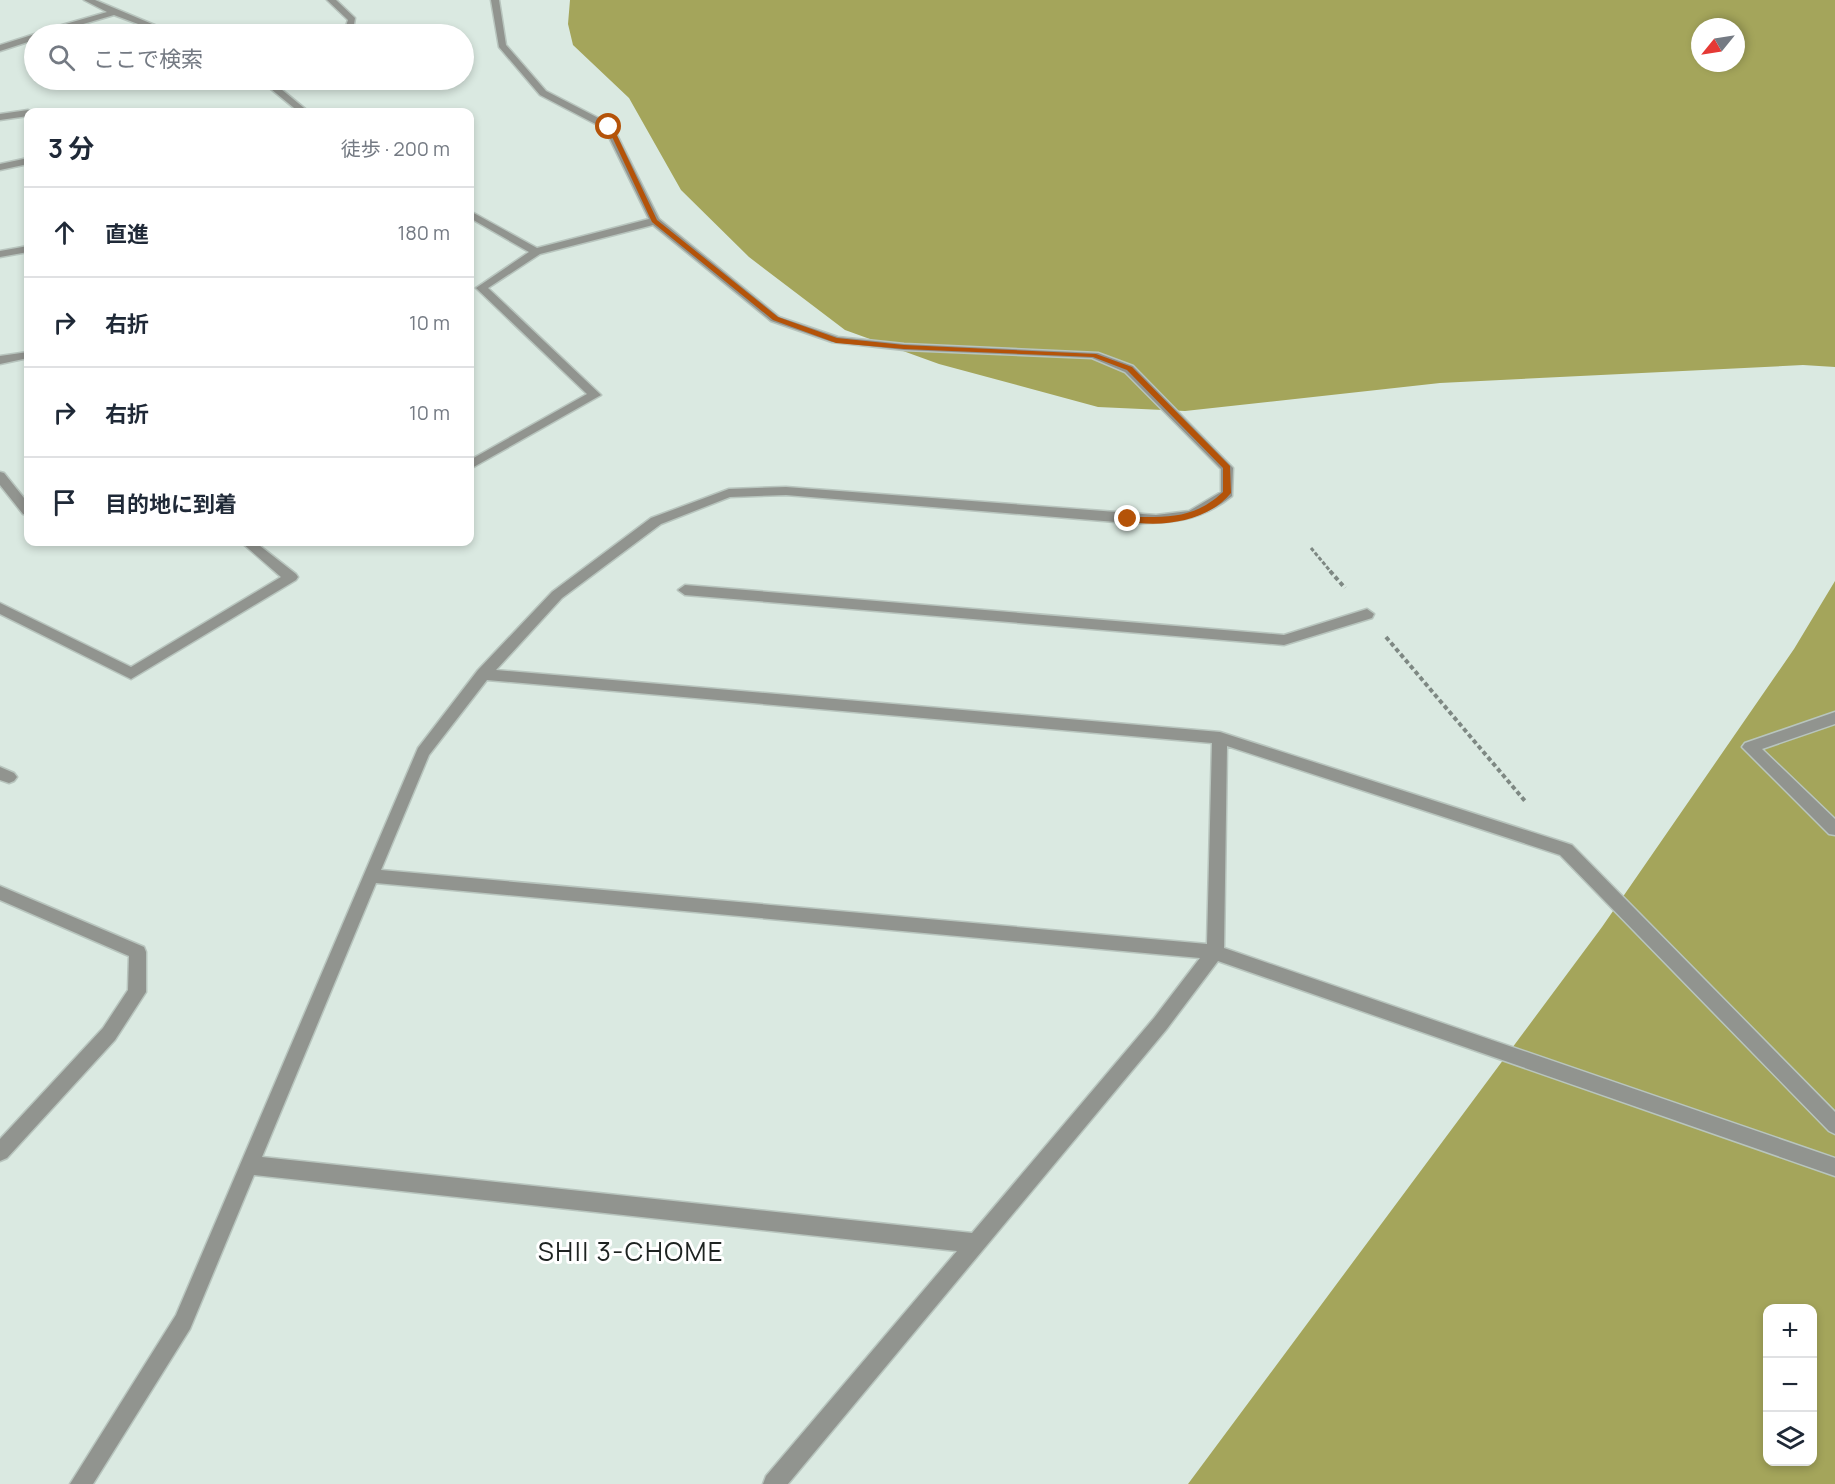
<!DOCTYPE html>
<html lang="ja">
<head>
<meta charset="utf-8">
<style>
  body { margin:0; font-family:Manrope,"Noto Sans JP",sans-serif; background:#f6f6f7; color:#1f2937 }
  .controls { position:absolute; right:18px; bottom:18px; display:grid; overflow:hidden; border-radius:12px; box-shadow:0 3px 9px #0003 }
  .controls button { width:54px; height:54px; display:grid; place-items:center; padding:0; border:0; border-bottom:2px solid #e0e1e3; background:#fff; color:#1f2937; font:30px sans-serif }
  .compass { position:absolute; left:1691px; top:18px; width:54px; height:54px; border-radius:50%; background:#fff; box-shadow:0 3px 9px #0003; rotate:240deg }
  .stop { position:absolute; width:18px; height:18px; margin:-14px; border:4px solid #b45309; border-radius:50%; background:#fff }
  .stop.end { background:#b45309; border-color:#fff; box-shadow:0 2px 6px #0008 }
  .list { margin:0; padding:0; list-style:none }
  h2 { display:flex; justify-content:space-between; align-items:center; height:78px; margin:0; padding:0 24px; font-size:26px }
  h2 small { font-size:20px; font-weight:400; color:#747a83 }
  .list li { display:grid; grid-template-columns:39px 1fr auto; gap:18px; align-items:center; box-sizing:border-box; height:90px; padding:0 24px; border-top:2px solid #e0e1e3 }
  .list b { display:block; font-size:22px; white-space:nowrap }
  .list em { font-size:20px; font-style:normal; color:#747a83 }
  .icon { flex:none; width:33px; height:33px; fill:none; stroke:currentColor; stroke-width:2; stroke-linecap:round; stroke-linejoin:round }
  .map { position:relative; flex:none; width:1835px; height:1484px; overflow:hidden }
  .search { position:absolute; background:#fff; box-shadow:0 3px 9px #0003; left:24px; top:24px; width:450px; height:66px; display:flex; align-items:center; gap:15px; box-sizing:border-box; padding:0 21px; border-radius:33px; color:#747a83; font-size:22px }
  .panel { position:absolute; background:#fff; box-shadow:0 3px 9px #0003; left:24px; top:108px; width:450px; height:438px; border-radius:12px }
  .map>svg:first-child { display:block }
  .forest { fill:#a4a55b; fill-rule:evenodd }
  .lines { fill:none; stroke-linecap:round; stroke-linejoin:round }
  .minor-casing { stroke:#b8c5be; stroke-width:3 }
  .path-far1 { stroke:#7e8883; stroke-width:3; stroke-dasharray:4 2; stroke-linecap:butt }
  .path { stroke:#7e8883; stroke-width:4; stroke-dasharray:4.5 3; stroke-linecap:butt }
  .minor { fill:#91948f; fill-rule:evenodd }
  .route { fill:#b45309 }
  .labels { text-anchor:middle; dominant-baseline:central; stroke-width:6; stroke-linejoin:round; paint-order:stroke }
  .near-neighbourhood-label { font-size:26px; letter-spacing:1.5px; fill:#1e2321; stroke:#fff }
</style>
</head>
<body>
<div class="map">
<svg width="1835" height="1484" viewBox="0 0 1835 1484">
  <rect width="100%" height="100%" fill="#dae9e1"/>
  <path class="forest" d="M570 0H1835V367L1803 365 1440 383 1185 411 1098 407 939 364 845 330 749 257 681 190 629 98 573 45 568 24ZM1700 27H1736V63H1700Z
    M1835 581V1484H1188L1602 927 1794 649ZM1768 1308H1812V1462H1768Z"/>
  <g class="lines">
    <g class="minor-casing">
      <path id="minor" d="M84 0H95L176 34H165L114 15 49 34H37L38 32 107 12Z
        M327 0H336L355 18 353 30 333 34H319L320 32 346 26 348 20Z
        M491 0H499L506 45 546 91 612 125 659 219 779 317 838 337 904 344 1098 353 1133 366 1233 468 1232 496C1200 522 1167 524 1128 523L786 495 730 497 661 524 562 598 496 670 1220 732 1566 843 1572 845 1835 1112V1134L1829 1131 1560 855 1227 746 1224 948 1835 1158V1176L1218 961 1166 1030 788 1484H763L766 1476 957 1251 254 1175 190 1329 93 1484H70L176 1315 418 748 478 670 552 592 651 518 729 489 786 487 1156 515 1189 511 1221 492V469L1125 372 1092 358 904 350 832 342 771 321 653 225 540 254 488 288 601 395 470 469V460L587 394 476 288 529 252 470 218V211L537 248 649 219 605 129 540 95 499 47ZM487 680 1212 743 1207 944 381 870 429 755ZM376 883 1200 958 1154 1018 972 1233 262 1157Z
        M35 34 34 40 0 51V45Z
        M260 80H270L309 112H299Z
        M28 110 32 112H28V116L0 120V114Z
        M28 158V164L0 170V164Z
        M28 246V252L0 257V251Z
        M28 352V358L0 364V356Z
        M0 472 4 473 28 503V515L23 514 0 485Z
        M241 542H255L296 574 298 577 296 580 131 679 0 614V603L131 667 281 577Z
        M685 585 1284 635 1367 609 1374 614 1372 618 1284 645 685 595 678 590Z
        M1835 712V724L1762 749 1835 819V835L1829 834 1742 747 1745 743Z
        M0 767 14 773 17 777 14 781 9 783 0 780Z
        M0 886 144 947 146 952V992L115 1040 7 1158 0 1161V1139L103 1028 128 990 129 956 0 900Z"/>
    </g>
    <path class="path-far1" d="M1311 548 1331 572"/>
    <path class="path" d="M1330 571 1345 588
      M1386 637 1525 801"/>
    <use href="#minor" class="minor"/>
  </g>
  <path class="route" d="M607 126 613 127 657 220 778 317 837 338 904 345 1096 354 1132 367 1230 466 1231 493C1207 522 1161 528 1125 521V517H1128C1166 517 1193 520 1223 492V468L1127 370 1093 357 904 349 836 343 773 320 652 222Z"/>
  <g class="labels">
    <g class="near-neighbourhood-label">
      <text x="631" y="1251">SHII 3-CHOME</text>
    </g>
  </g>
</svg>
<div class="controls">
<button>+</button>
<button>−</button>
<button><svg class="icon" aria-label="layers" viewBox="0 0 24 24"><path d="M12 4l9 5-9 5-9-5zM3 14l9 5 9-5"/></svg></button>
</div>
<svg class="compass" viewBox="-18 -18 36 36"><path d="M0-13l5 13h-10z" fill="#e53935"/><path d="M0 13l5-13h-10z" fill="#747a83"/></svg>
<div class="stop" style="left:609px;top:127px"></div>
<div class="stop end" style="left:1128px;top:519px"></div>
<div class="search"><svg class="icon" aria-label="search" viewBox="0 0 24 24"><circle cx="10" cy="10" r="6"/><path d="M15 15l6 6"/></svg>ここで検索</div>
<section class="panel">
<h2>3 分<small>徒歩 · 200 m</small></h2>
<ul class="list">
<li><svg class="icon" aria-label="ahead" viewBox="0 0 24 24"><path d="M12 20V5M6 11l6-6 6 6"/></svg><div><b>直進</b></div><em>180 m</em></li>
<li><svg class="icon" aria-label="right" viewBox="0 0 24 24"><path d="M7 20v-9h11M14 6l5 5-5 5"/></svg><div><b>右折</b></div><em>10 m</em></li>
<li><svg class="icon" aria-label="right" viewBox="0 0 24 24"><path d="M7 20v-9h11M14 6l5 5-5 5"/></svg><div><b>右折</b></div><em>10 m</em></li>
<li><svg class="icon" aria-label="arrive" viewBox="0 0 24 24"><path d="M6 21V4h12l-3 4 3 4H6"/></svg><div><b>目的地に到着</b></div></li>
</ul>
</section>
</div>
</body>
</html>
